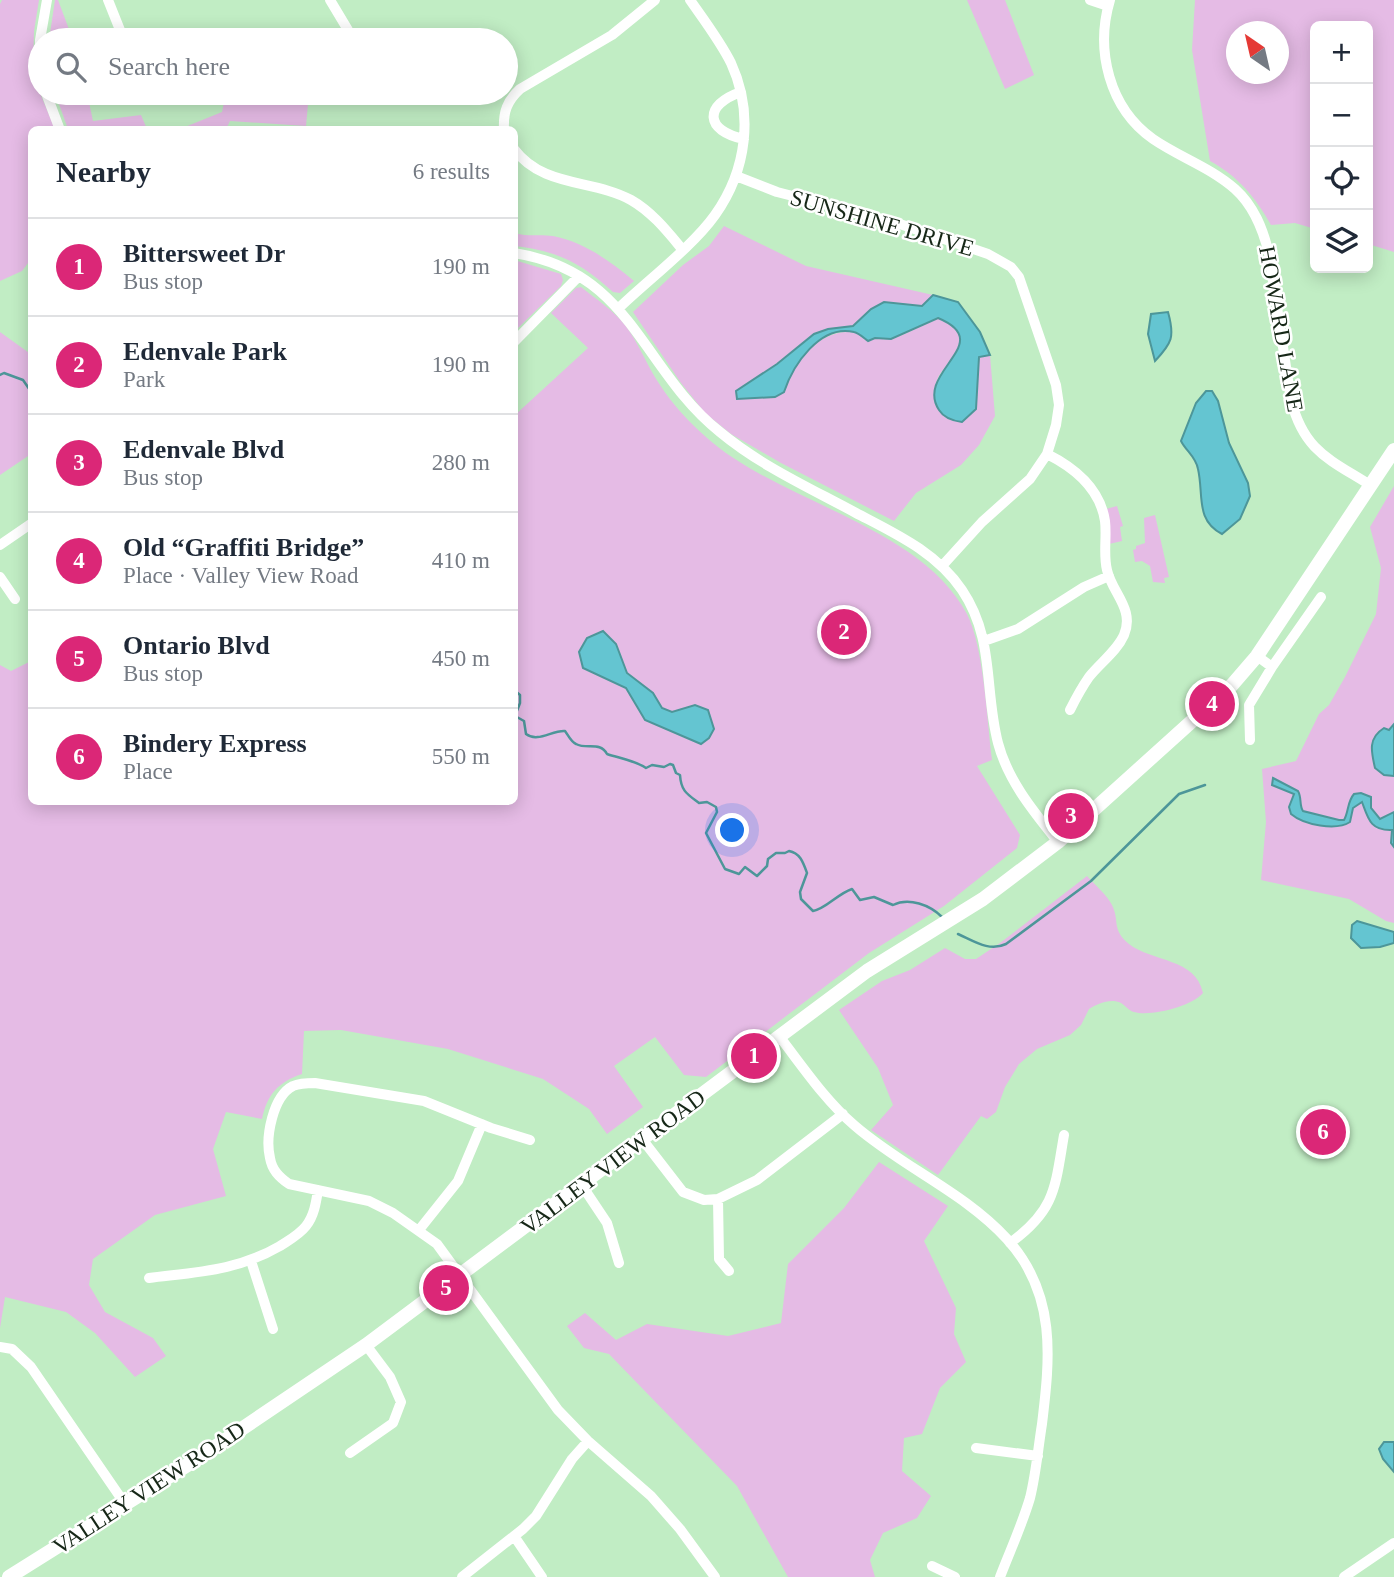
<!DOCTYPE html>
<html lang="en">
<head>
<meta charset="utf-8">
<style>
  body { margin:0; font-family:Georgia,serif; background:#f6f6f7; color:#1f2937 }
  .controls { position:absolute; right:21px; top:21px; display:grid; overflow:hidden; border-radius:10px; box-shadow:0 4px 18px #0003 }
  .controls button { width:63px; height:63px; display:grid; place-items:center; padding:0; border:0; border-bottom:2px solid #e0e1e3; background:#fff; color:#1f2937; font:35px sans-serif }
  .compass { position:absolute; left:1226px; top:21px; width:63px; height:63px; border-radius:50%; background:#fff; box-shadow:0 4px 18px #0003; rotate:326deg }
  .you { position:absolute; left:733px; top:831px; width:24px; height:24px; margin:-18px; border:5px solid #fff; border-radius:50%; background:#1a73e8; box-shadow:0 0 0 10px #1a73e833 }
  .badge { display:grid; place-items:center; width:46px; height:46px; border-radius:50%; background:#db2777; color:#fff; font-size:23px; font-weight:700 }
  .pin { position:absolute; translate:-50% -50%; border:4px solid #fff; box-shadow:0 2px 7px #0006 }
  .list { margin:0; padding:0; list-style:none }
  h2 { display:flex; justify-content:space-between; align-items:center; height:91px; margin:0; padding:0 28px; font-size:30px }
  h2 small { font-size:23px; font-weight:400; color:#747a83 }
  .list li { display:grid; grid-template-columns:46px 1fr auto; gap:21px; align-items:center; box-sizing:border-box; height:98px; padding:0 28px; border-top:2px solid #e0e1e3 }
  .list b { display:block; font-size:26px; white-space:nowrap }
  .list p { margin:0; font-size:23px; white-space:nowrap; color:#747a83 }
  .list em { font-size:23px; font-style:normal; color:#747a83 }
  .icon { flex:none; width:38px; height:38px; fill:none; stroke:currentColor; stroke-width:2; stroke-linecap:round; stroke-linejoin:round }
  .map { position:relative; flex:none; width:1394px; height:1577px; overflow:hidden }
  .search { position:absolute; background:#fff; box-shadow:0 4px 18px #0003; left:28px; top:28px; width:490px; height:77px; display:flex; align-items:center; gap:18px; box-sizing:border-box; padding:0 24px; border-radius:38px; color:#747a83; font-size:26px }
  .panel { position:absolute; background:#fff; box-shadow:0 4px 18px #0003; left:28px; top:126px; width:490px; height:679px; border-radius:10px }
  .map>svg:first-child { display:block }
  .green { fill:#e5bbe5; fill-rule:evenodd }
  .water { fill:#64c5d1; stroke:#4d9699; stroke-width:2 }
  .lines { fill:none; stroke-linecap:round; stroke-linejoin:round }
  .stream { stroke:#4d9699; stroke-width:2.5 }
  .minor { stroke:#fff; stroke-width:10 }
  .major { stroke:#fff; stroke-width:14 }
  .labels { text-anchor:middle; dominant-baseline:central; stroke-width:5; stroke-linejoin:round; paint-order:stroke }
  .street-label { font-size:23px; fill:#162717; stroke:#fff }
</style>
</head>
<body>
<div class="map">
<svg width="1394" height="1577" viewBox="0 0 1394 1577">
  <rect width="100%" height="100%" fill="#c1edc4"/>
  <path class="green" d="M2 0H39L34 31 33 68H38L40 93 55 129 32 130 31 259 22 271 0 281V4Z
    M55 0H58L73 40H49Z
    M967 0H1005L1034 75 1005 89Z
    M1195 0H1394V252L1368 244V26H1315V229L1295 223 1271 225C1255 197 1239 177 1210 161L1192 50ZM1236 32H1278V74H1236Z
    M219 32H268L274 40H221Z
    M55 93H87L93 121 141 115 147 129H68Z
    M226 93H309L306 126 230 121 226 129H180L222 112Z
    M724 226 806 266 933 295 922 306 884 302 871 309 853 326 828 329 814 334 777 364 784 392C795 362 820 326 857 333 868 335 877 340 888 339 901 338 925 323 938 318 955 325 969 336 956 356 950 363 942 369 938 378 933 389 935 400 939 411L976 409 979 357 990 355 995 416 979 445 961 465 916 493 894 521 781 463 731 434 705 413 681 383 633 312 683 265 709 246Z
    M515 233C528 237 539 234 553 236 584 242 610 261 634 281L620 293 613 292C581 263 558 251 515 246Z
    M514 260 561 274 563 280 561 286 518 328 514 325Z
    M581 287C596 299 613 310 625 325 639 343 647 366 660 385 672 404 689 422 706 437 779 503 919 524 967 614 984 647 987 721 992 760L977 766 1020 835 1017 848 944 906 869 953 706 1077 684 1075 655 1037 614 1066 643 1107 607 1134 589 1109 543 1079 448 1049 341 1030 304 1031 302 1074C278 1082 267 1095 262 1119L226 1112 213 1149 226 1196 155 1215 93 1259 89 1285 105 1312 153 1338 166 1356 135 1377 95 1333 66 1312 5 1297 0 1328V665L11 671 31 661 32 802H514L515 415 588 348 551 313 576 288ZM616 644 627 673 653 693 662 708 672 712 665 727 646 720 626 688Z
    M0 332 32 355 31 454 0 475Z
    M1394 486V923L1386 921 1349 899 1261 880 1266 822 1262 769 1296 761 1319 714 1329 705 1345 677 1376 614 1381 568 1370 527Z
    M1117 506 1123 526 1120 527 1122 541 1109 544 1106 509Z
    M1155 515 1169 577 1164 578 1165 583 1153 582 1150 566 1142 561 1135 562 1133 550 1136 549V546L1145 543 1144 518Z
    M1087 876C1095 885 1107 895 1112 905 1120 921 1111 929 1129 944 1152 962 1196 958 1203 993 1192 1006 1151 1017 1134 1012 1129 1011 1126 1006 1121 1003 1110 998 1098 1004 1089 1009L1081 1025 1070 1035 1037 1049 1019 1064 1005 1087 996 1112 987 1119 981 1116 938 1175 871 1130 893 1105 878 1068 839 1010 882 981 910 970 945 948 965 959H976L1000 943Z
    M879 1162 948 1206 924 1241 956 1308 954 1334 966 1362 940 1388 922 1434 904 1438 902 1471 931 1496 917 1518 883 1533 870 1560 875 1577H788L737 1486 609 1354 584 1348 567 1326 585 1313 616 1340 647 1324 728 1336 781 1323 788 1264 844 1208Z"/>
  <path class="water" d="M933 295 958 302 980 332 990 355 979 357 976 409 962 422C954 421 944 418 939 410 914 372 998 343 938 318L891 339 875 338 868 341C864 338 859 333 854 332 820 324 793 365 784 392L775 397 737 399 736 391 777 364 814 334 828 329 853 326 871 309 884 302 922 306Z
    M1168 312C1175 337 1172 343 1155 361L1148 334 1151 314Z
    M1206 391H1212L1218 401 1229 443 1248 483 1250 496 1240 519 1222 534C1195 520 1204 495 1198 469 1196 457 1186 451 1181 441L1196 403Z
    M603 631 616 644 627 673 653 693 662 708 672 712 695 705 708 710 714 729 709 738 701 744 645 720 626 688 583 668 579 652 587 638Z
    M1394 724V776L1384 775 1375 768C1371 751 1368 738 1384 728L1389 730Z
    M1273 778 1298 791C1302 798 1299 805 1303 811L1339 820H1344C1349 811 1347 802 1354 794L1361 793 1371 797V808L1380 819 1394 812V847L1391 843 1392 830C1370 831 1368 818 1362 802L1353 808 1350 822C1336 831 1304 825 1291 814L1289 807 1294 794 1272 785Z
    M1357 921 1394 932V943L1380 947 1361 948 1351 938 1352 925Z
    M1384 1442H1394V1472L1383 1459 1379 1449Z"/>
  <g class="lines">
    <path class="stream" d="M0 375 4 373 23 380 32 393
      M514 690 520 695V703L515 716 524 721 526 734C538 743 552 730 565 731 568 735 571 742 576 744 587 750 600 741 607 754 619 758 636 761 646 768L652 765 664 767 670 764 673 765 676 773 680 775C681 791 687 794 699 803L707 802 716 807 717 812 706 833 725 869 739 874 745 867 757 876 767 866 768 859 776 853H785L789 851C800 853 803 862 807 873L800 892 801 899 813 911C826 909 837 894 852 889L860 900 874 897 893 905C909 897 930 905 942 917
      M958 934C974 941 989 952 1006 944L1091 881 1179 794 1205 785"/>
    <path class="minor" d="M108 0 124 40
      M330 0 354 40
      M1090 0 1108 6
      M1110 0C1095 50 1109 108 1153 139 1179 157 1210 167 1235 189 1254 206 1263 229 1269 254L1291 400C1304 451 1329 459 1370 485
      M40 63V40L47 0
      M741 92C703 105 705 131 744 139
      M46 93 60 130
      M145 93 150 95 157 93
      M504 130C503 112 507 101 520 89L612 35 655 0
      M514 149C543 188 593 179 631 200 652 212 667 231 682 249
      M736 176 777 192 894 222 988 254 1011 267 1019 277 1056 385 1059 405 1056 425 1047 454 1030 479 982 522 942 566
      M514 253C632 271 641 369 720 432 761 466 810 488 856 513 896 534 936 552 962 590 995 639 984 689 998 743 1008 781 1034 812 1058 842
      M619 308C647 281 693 246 715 215 747 170 754 113 731 63 720 41 704 20 690 0
      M514 342 579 276
      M1047 454C1075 468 1100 488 1105 521 1107 537 1103 554 1107 570 1112 593 1135 609 1124 635 1117 651 1100 663 1089 677 1082 687 1076 698 1070 710
      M0 545 32 523
      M0 577 15 599
      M984 641 1018 629 1084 587 1109 576
      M1272 667 1321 597
      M1250 740 1249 705 1272 667 1257 656
      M779 1036C803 1067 825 1100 854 1125 902 1167 964 1192 1007 1239 1057 1294 1050 1358 1042 1424 1038 1449 1036 1474 1030 1498 1022 1525 1010 1551 1000 1577
      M642 1139 683 1192 704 1200 718 1199 757 1180 843 1114
      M530 1140 491 1128 424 1101 315 1083C308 1083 300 1083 293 1086 273 1096 265 1137 270 1158 272 1170 279 1177 289 1184L369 1201 393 1213 437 1244 558 1410 588 1441 651 1496 680 1529 715 1577
      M581 1184 607 1223 619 1263
      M718 1199 719 1259 729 1271
      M419 1230 458 1181 482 1124
      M1010 1243C1056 1210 1055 1187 1064 1135
      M251 1261 273 1329
      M149 1278C197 1272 237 1271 280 1246 289 1240 299 1235 306 1226 314 1216 316 1203 318 1190
      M0 1347 12 1349 31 1367 125 1504
      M976 1448 1038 1456
      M350 1453 393 1423 401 1402 390 1377 366 1345
      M514 1536 542 1577
      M932 1566 955 1577
      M462 1577 523 1529 536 1516 572 1459 588 1441
      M1344 1577 1394 1543"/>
    <path class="major" d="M9 1577 197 1459 366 1345 867 971 983 899 1058 842 1232 685 1257 656 1394 450"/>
  </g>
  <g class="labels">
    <g class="street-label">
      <text transform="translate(882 223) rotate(16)">SUNSHINE DRIVE</text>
      <text transform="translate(1281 329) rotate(80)">HOWARD LANE</text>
      <text transform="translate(613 1162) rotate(-37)">VALLEY VIEW ROAD</text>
      <text transform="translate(149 1488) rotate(-33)">VALLEY VIEW ROAD</text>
    </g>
  </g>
</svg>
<div class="controls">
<button>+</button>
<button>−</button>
<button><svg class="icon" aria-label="locate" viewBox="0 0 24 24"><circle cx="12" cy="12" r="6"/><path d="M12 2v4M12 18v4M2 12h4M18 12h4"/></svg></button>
<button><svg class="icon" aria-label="layers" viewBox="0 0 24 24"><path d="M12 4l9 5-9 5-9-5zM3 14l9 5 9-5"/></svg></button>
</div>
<svg class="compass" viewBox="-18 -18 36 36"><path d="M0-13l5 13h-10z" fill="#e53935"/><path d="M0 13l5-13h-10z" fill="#747a83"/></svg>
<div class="you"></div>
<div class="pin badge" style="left:754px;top:1056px">1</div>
<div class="pin badge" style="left:844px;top:632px">2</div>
<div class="pin badge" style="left:1071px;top:816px">3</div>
<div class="pin badge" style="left:1212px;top:704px">4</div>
<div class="pin badge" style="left:446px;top:1288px">5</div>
<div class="pin badge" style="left:1323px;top:1132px">6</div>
<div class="search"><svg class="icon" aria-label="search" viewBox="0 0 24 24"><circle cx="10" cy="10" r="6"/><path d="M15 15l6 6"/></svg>Search here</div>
<section class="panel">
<h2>Nearby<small>6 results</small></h2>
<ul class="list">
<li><span class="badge">1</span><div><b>Bittersweet Dr</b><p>Bus stop</p></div><em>190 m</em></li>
<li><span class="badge">2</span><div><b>Edenvale Park</b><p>Park</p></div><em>190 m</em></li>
<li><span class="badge">3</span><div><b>Edenvale Blvd</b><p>Bus stop</p></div><em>280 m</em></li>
<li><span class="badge">4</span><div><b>Old “Graffiti Bridge”</b><p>Place · Valley View Road</p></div><em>410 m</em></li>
<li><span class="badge">5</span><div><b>Ontario Blvd</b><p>Bus stop</p></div><em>450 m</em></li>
<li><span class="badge">6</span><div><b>Bindery Express</b><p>Place</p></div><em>550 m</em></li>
</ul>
</section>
</div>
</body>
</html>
